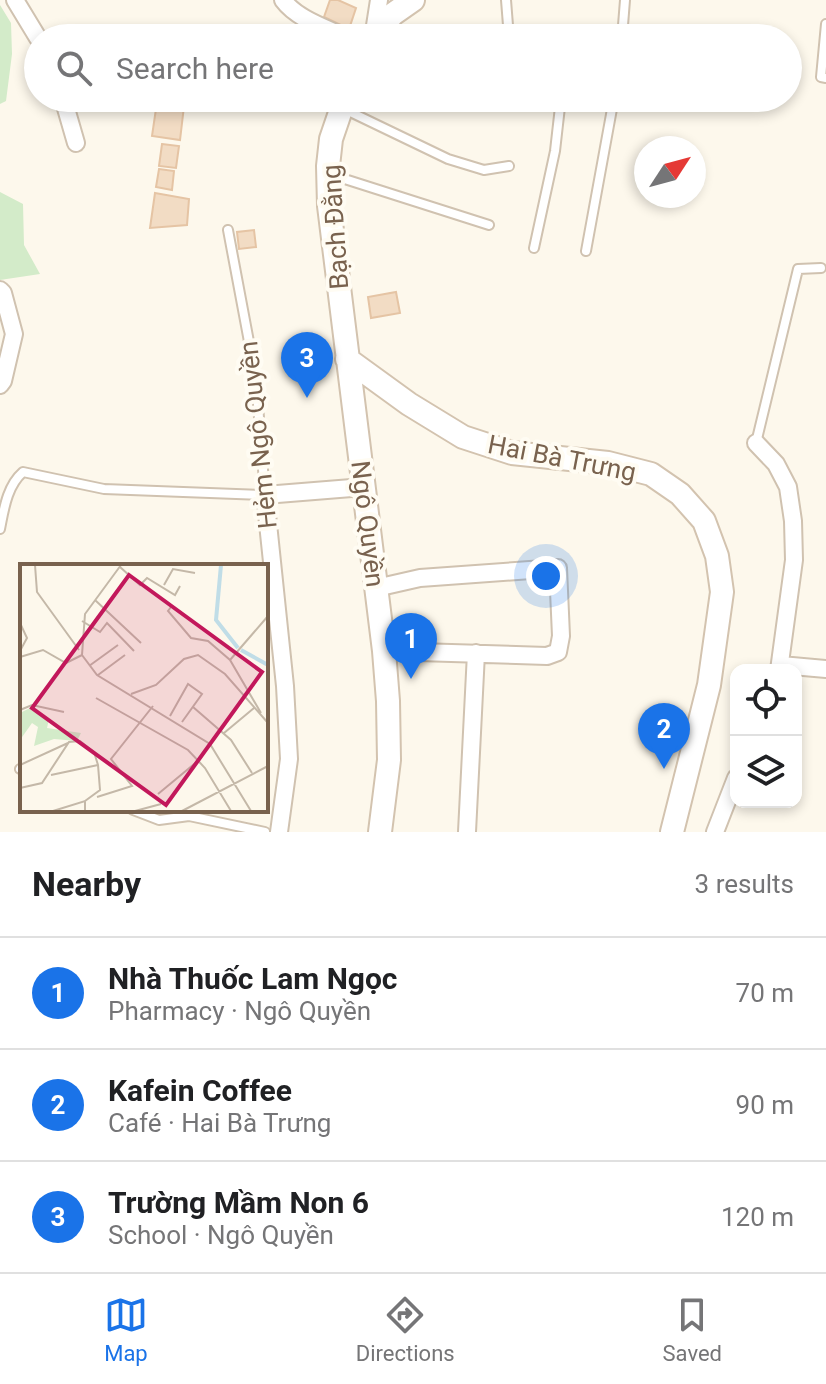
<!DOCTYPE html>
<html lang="en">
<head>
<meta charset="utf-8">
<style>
  body { margin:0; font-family:Roboto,sans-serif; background:#f6f6f6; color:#202124 }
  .controls { position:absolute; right:24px; bottom:24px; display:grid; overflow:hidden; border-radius:16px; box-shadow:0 4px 12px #0003 }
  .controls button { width:72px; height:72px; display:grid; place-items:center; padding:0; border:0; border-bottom:2px solid #e0e0e0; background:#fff; color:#202124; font:40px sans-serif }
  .compass { position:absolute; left:634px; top:136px; width:72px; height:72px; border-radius:50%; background:#fff; box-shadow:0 4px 12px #0003; rotate:54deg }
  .you { position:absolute; left:546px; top:576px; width:28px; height:28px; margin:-20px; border:6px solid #fff; border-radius:50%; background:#1a73e8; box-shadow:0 0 0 12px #1a73e833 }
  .badge { display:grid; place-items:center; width:52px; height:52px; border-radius:50%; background:#1a73e8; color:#fff; font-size:26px; font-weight:700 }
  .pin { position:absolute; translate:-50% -66px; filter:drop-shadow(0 2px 4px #0008) }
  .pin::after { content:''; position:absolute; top:42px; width:28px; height:24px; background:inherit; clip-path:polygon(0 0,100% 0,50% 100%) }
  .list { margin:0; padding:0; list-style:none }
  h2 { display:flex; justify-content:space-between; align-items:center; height:104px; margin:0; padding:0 32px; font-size:34px }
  h2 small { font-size:26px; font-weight:400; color:#757577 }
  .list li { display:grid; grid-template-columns:52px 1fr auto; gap:24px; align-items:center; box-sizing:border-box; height:112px; padding:0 32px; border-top:2px solid #e0e0e0 }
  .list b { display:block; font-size:30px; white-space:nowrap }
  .list p { margin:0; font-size:26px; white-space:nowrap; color:#757577 }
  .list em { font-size:26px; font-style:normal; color:#757577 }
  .icon { flex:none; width:44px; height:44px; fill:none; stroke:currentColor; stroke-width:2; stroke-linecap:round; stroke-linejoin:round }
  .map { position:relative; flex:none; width:826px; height:832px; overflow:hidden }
  .search { position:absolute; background:#fff; box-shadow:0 4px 12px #0003; left:24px; right:24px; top:24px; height:88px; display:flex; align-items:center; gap:20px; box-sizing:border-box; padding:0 28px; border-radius:44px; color:#757577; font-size:30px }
  .sheet { height:440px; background:#fff }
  nav { display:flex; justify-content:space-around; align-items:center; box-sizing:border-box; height:112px; border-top:2px solid #e0e0e0; background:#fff; font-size:22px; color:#757577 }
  nav a { display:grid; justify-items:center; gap:4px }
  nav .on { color:#1a73e8 }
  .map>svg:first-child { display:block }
  .green { fill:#d3ebc9 }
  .building { fill:#f2dcc4; stroke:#e5c4a4; stroke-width:2 }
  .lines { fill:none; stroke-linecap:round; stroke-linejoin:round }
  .lane-casing { stroke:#d0c2b0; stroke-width:12 }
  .street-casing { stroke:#d0c2b0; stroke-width:20 }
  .secondary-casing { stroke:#d3c3af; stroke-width:26 }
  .lane { stroke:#fff; stroke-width:8 }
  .street { stroke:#fff; stroke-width:16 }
  .secondary { stroke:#fff; stroke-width:22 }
  .labels { text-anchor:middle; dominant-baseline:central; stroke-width:8; stroke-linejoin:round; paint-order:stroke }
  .street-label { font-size:26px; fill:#79624e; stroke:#fffcf3 }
  .inset-river { fill:none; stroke:#c0dde7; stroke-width:4 }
  .inset-road { fill:none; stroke:#c4b8a8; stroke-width:2 }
  .view { fill:#c2185b; fill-opacity:0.15; stroke:#c2185b; stroke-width:4 }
  .inset-edge { fill:none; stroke:#79624e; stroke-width:4 }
</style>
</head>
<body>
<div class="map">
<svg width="826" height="832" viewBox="0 0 826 832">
  <rect width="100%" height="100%" fill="#fdf8ec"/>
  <path class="green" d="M0 5 11 23 12 54 6 101 0 104Z
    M0 192 23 204 24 245 40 274 0 280Z"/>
  <path class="building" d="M330 0H338L356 8 349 29 324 17Z
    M157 102 184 106 180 140 152 136Z
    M162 144 179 146 176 168 159 166Z
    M159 169 174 171 172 190 156 187Z
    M155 193 189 199 187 225 150 228Z
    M254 230 256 247 239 249 237 232Z
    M396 292 400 313 371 318 368 297Z"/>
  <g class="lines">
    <g class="lane-casing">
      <path id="lane" d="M506 0 509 38
        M826 24 821 77 826 78
        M622 38 625 0
        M342 108 448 159 484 170 509 166
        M332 175 489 225
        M534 248 555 151 561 98
        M586 251 614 98
        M756 443 798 269 821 268
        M0 529C4 509 7 486 23 472L104 489 265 495 256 379 228 230
        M20 769 22 770
        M133 810 159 820 189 816 265 832"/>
    </g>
    <g class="street-casing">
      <path id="street" d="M15 0 38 38
        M283 0C297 19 326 28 347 38
        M374 32 379 0
        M63 98 76 143
        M0 290 3 293 14 334 3 381 0 385
        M756 443 776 464 788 487 793 521 794 560 779 670
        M376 588 420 578 558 568 561 636 558 652 547 656 384 651
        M781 665 826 669
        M279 832 289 759 285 686 265 495 364 487
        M467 832 476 653
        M715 832 736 778"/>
    </g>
    <g class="secondary-casing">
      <path id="secondary" d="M371 38 393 14 413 0
        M345 98 331 139 328 166 329 206 384 651 388 701 389 760 380 832
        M347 359 409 404 463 437 512 453 608 463 651 474 680 494 704 521 717 556 722 592 709 685 672 832"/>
    </g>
    <use href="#lane" class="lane"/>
    <use href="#street" class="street"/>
    <use href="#secondary" class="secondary"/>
  </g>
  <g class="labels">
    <g class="street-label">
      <text transform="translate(335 227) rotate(-94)">Bạch Đằng</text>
      <text transform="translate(258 435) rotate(-96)">Hẻm Ngô Quyền</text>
      <text transform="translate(562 458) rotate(11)">Hai Bà Trưng</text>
      <text transform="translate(368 524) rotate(83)">Ngô Quyền</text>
    </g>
  </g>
  <g transform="translate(20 564)">
    <rect width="248" height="248" fill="#fdf8ec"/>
    <path d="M10 144 29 155 27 164 61 169 57 177 34 175 14 182 18 163 12 159 0 176V149Z" fill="#d3ebc9"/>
    <path class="inset-river" d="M201 1 196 56 218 84M221 86 248 101"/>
    <path class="inset-road" d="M15 1 17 28 59 86M101 1 65 50 62 91 77 111 190 180 231 247M100 3 120 21 127 14 155 31 160 22M144 21 153 5 175 9M75 36 121 79M151 43 148 47 171 74 188 77 210 96 241 149M62 57 80 68 87 59 114 87M0 59 7 74 0 87M0 93 23 86 46 99 62 91M210 96 248 52M69 102 98 81M78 111 105 91M111 130 136 121 164 95 178 91 205 110 248 159M76 134 168 186 185 204 211 247M173 143 211 176 232 209M0 146 12 141 44 148M150 152 168 120 182 130 162 158M204 169 234 144M0 201 48 179M31 211 78 201M0 224 22 219 49 178 60 177 74 188 78 201 80 226 65 237M138 230 179 196M77 233 112 222 91 195 133 142M33 247 65 237V247M115 247 141 240M162 247 248 202"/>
    <path class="view" d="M109 11 242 108 146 241 12 144Z"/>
    <rect width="248" height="248" class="inset-edge"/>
  </g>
</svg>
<div class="controls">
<button><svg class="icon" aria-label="locate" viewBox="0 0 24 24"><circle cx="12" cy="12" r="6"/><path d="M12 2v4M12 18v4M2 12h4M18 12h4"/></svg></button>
<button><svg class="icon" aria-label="layers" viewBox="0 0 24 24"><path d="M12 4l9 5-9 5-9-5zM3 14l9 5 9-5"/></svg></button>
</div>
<svg class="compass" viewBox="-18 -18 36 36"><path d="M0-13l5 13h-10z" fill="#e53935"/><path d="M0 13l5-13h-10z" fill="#757577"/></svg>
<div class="you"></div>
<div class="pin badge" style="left:411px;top:679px">1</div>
<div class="pin badge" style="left:664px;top:769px">2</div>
<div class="pin badge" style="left:307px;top:398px">3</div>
<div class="search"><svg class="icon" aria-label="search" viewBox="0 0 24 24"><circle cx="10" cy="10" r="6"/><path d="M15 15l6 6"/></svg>Search here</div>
</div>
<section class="sheet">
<h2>Nearby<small>3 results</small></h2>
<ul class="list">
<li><span class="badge">1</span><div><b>Nhà Thuốc Lam Ngọc</b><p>Pharmacy · Ngô Quyền</p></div><em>70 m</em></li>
<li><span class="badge">2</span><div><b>Kafein Coffee</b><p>Café · Hai Bà Trưng</p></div><em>90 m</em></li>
<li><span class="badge">3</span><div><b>Trường Mầm Non 6</b><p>School · Ngô Quyền</p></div><em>120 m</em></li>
</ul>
</section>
<nav>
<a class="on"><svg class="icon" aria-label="map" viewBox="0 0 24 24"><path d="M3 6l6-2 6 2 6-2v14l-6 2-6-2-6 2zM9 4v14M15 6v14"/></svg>Map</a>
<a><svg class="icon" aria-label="directions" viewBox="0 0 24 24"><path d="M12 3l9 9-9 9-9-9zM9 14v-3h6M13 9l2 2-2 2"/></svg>Directions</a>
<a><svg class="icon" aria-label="saved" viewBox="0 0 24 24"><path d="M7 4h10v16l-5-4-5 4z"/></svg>Saved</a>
</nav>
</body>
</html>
